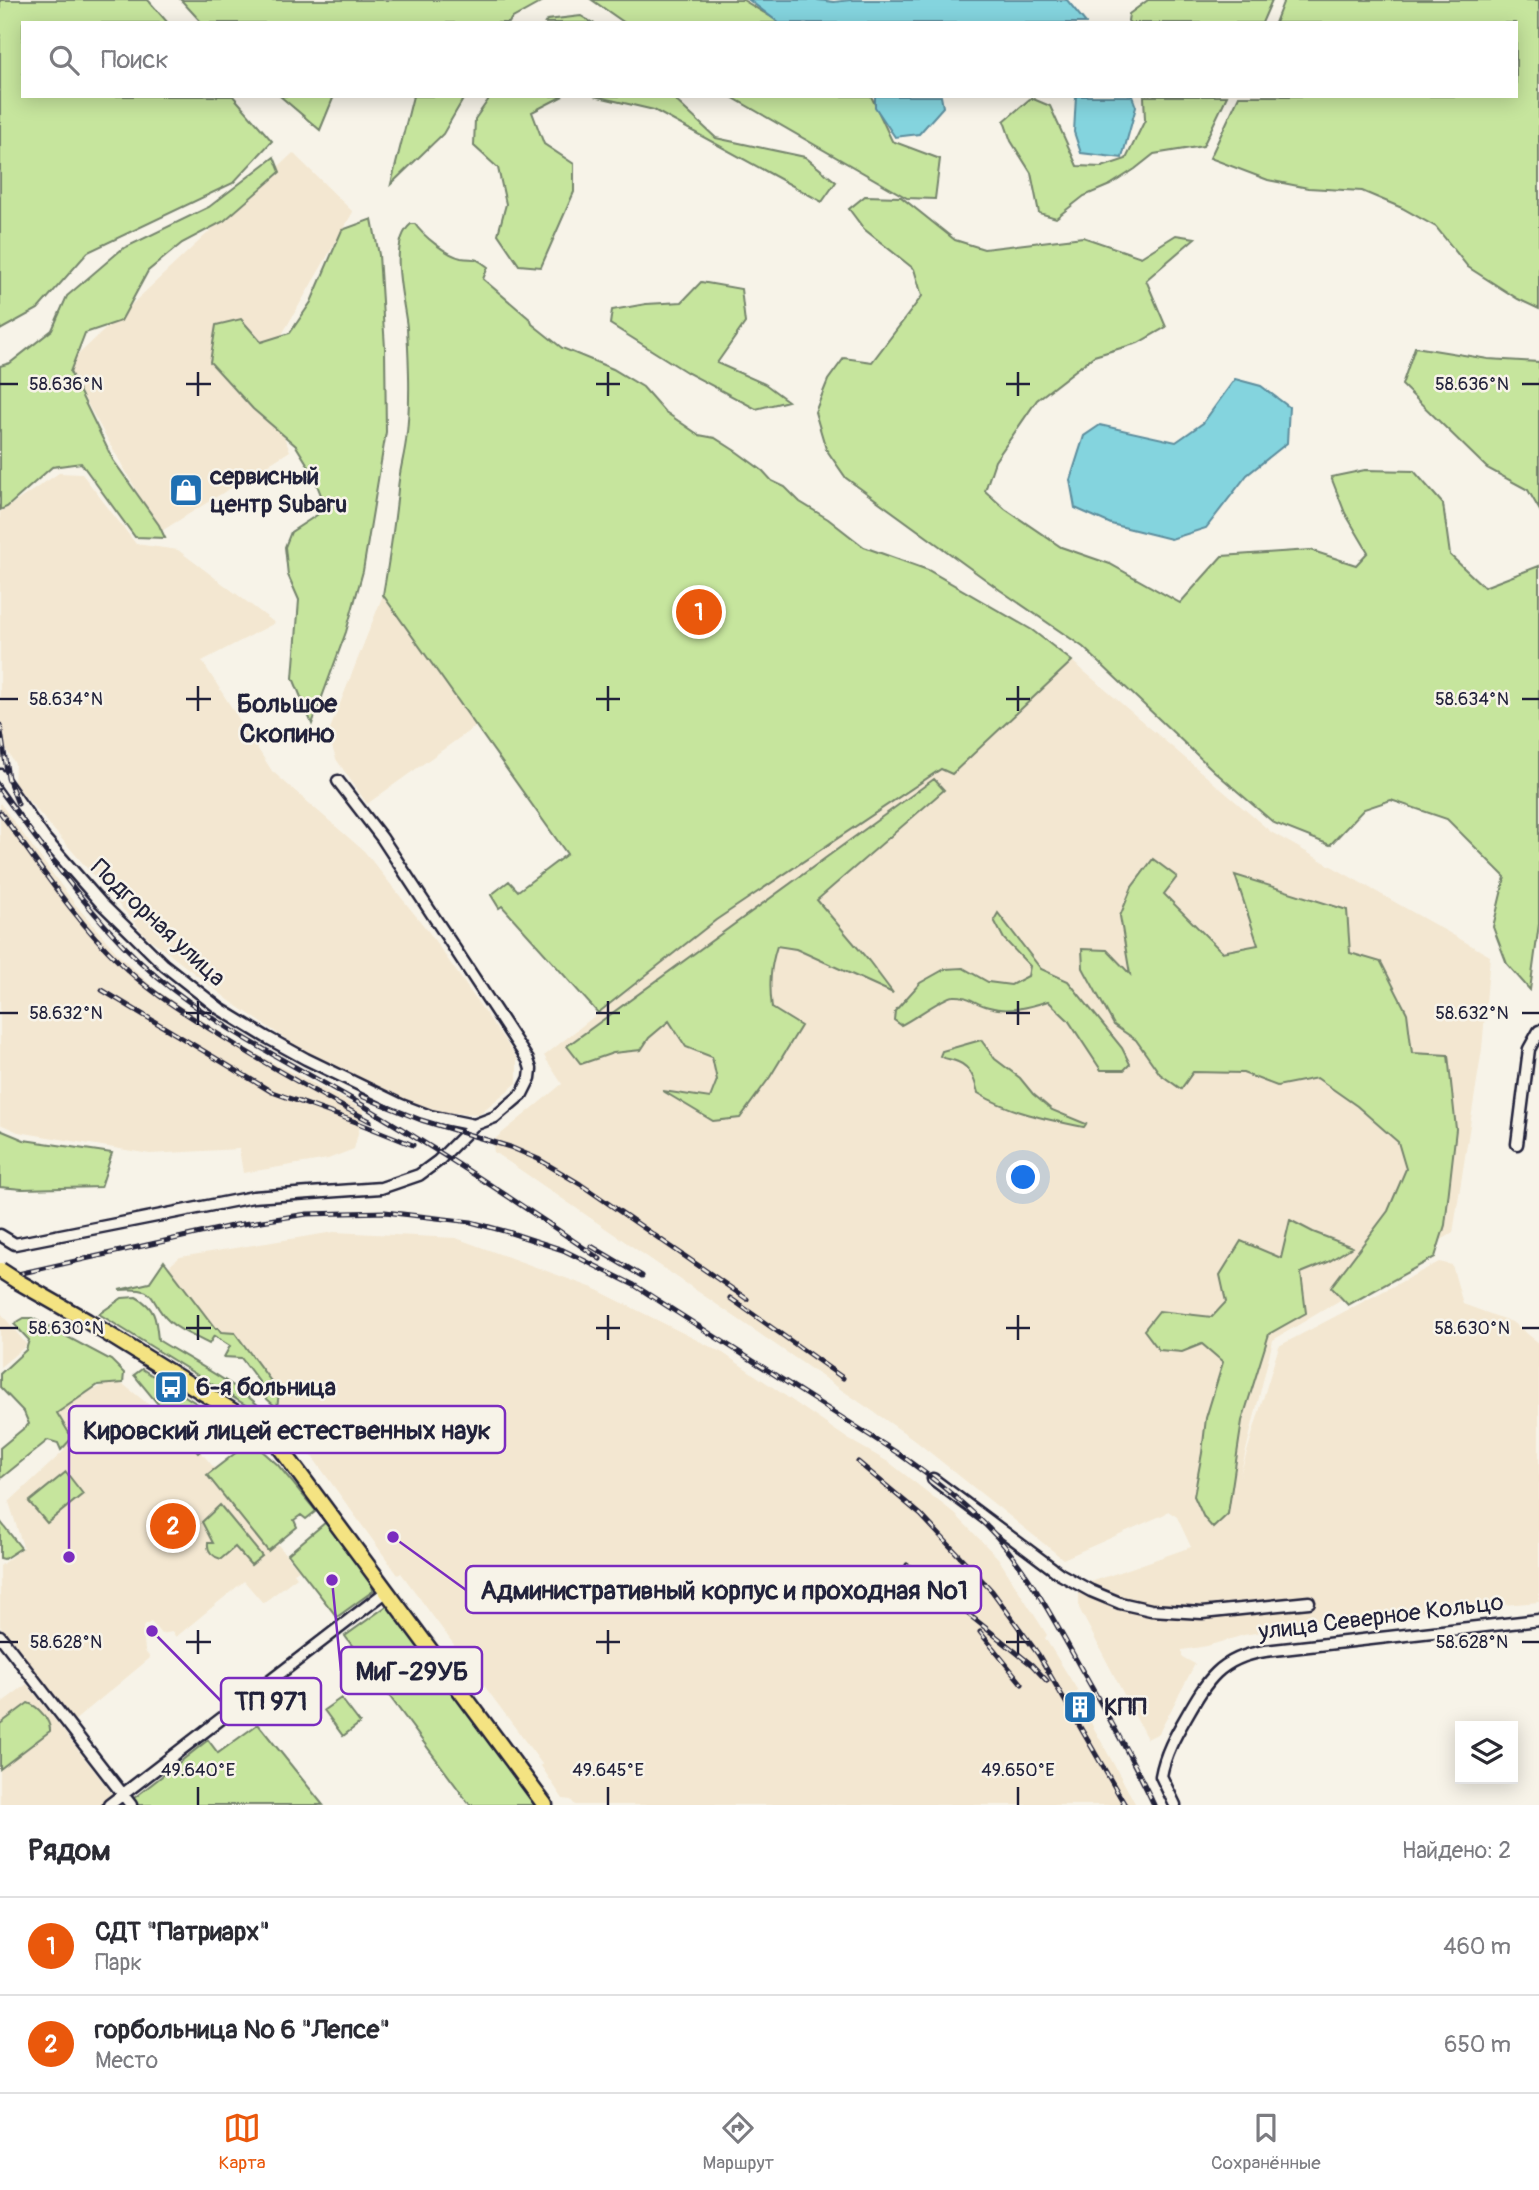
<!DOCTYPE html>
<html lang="ru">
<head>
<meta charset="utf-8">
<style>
  body { margin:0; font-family:Pangolin,sans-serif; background:#f7f7f7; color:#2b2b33 }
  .controls { position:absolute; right:21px; bottom:21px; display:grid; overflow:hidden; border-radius:0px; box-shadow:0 4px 18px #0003 }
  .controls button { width:63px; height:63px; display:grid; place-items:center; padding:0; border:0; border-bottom:2px solid #e1e1e2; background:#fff; color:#2b2b33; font:35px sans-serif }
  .you { position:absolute; left:1024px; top:1178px; width:24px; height:24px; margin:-18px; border:5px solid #fff; border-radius:50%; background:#1a73e8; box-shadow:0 0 0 10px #1a73e833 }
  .badge { display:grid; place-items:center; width:46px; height:46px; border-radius:50%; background:#ea580c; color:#fff; font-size:23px; font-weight:700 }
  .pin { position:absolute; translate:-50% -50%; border:4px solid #fff; box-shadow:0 2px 7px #0006 }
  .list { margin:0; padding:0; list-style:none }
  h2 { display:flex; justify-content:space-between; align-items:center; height:91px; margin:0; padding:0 28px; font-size:30px }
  h2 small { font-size:23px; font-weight:400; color:#7c7c81 }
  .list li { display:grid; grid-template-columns:46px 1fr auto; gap:21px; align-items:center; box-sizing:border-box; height:98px; padding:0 28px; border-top:2px solid #e1e1e2 }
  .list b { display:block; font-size:26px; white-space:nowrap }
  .list p { margin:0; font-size:23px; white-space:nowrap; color:#7c7c81 }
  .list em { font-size:23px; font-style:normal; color:#7c7c81 }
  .icon { flex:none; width:38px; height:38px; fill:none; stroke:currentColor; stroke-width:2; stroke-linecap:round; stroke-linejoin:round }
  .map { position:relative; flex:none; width:1539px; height:1805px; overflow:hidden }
  .search { position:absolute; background:#fff; box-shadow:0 4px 18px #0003; left:21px; right:21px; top:21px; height:77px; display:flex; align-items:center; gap:18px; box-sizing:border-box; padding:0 24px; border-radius:0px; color:#7c7c81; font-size:26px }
  .sheet { height:287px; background:#fff }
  nav { display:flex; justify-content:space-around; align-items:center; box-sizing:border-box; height:98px; border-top:2px solid #e1e1e2; background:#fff; font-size:19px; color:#7c7c81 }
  nav a { display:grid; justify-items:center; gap:4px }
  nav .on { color:#ea580c }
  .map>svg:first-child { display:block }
  .built { fill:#f3e7d1 }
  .green { fill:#c6e59d; stroke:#74846c; stroke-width:2 }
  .water { fill:#84d4de; stroke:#5d8d9d; stroke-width:2 }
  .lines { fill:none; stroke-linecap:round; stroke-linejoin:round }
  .minor-casing { stroke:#22223b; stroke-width:15 }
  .primary-casing { stroke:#22223b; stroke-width:19 }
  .minor { stroke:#f7f3e8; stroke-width:10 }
  .primary { stroke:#f4e382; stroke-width:14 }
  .rail-casing { stroke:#22223b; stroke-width:5 }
  .rail { stroke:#f7f3e8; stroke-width:2.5; stroke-dasharray:8; stroke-linecap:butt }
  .primary-bridge-casing { stroke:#22223b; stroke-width:19; stroke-linecap:butt }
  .primary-bridge { stroke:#f4e382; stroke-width:14 }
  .ticks { fill:none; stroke:#22223b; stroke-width:2.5 }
  .labels { text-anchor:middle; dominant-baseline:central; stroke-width:5; stroke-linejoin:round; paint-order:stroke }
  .poi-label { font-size:24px; font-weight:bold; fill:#22223b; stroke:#f7f3e8; text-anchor:start }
  .street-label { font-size:24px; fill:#22223b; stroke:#f7f3e8 }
  .neighbourhood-label { font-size:26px; font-weight:bold; fill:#22223b; stroke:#f7f3e8 }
  .ticks-label { font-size:18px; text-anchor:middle; fill:#22223b; stroke:#f7f3e8; stroke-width:5; stroke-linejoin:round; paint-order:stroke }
  .leader { fill:none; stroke:#7b2cbf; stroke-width:2.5 }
  .callout-dot { fill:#7b2cbf; stroke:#f7f3e8; stroke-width:2.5 }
  .callout { fill:#f7f3e8; stroke:#7b2cbf; stroke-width:2.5 }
  .callout-label { font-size:26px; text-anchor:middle; font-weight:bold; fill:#22223b }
</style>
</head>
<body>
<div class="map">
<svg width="1539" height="1805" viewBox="0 0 1539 1805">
  <rect width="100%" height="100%" fill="#f7f3e8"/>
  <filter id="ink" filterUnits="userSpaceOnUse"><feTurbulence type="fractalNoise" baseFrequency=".0143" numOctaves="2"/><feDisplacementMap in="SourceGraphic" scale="14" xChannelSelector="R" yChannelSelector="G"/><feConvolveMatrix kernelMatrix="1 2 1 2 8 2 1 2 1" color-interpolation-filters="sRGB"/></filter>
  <g filter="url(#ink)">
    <path class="built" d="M293 153 353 212 258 376 290 451 160 532 66 366Z
      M59 473 82 474 136 544 178 550 275 623 202 661 272 771 364 851 428 931 517 1058V1083L479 1114 427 1112 296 1046 230 1001 146 936 14 784 15 764 0 739V512Z
      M383 595 476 726 367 804 336 759 328 734Z
      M1072 661 1271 832 1490 956 1482 1049 1453 1233 1273 1340 1240 1475 1279 1346 1439 1262 1452 1265 1463 1304 1512 1322 1539 1343V1602L1394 1614 1318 1622 1244 1635 1207 1646 1182 1650V1657L1195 1664 1159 1733 1147 1739 1079 1608V1584L1091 1582 1191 1547 1177 1517 1168 1511 1165 1514 1063 1559 912 1438 494 1152 493 1145 496 1138 562 1084 544 1056 716 920 942 769 952 774Z
      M0 803 75 904 118 954 155 989 240 1045 364 1110 354 1149 328 1159 243 1173 239 1149 150 1154 18 1132 0 1124Z
      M334 1232 456 1238 593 1288 723 1353 848 1439 890 1463 954 1513 998 1558 1047 1635 1045 1638 1078 1691 1076 1693 1086 1708 1084 1710 1136 1805H575L571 1800 563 1799 541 1766 542 1764 401 1573 398 1575 277 1408 279 1392 215 1328 168 1267 180 1257Z
      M0 1312 27 1345 0 1367Z
      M111 1382 124 1385 186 1434 299 1570 294 1573 297 1577 263 1603 244 1581 176 1637 172 1632 161 1634 151 1622 143 1627 145 1651 150 1658 74 1721 0 1626V1566L23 1547 9 1502 65 1450 45 1416 76 1393 84 1394Z
      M27 1684 113 1795 112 1798 103 1805H0V1704Z"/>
    <path class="green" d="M0 0H148L168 23H23V96H233L272 141 233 183 88 252 38 309 0 330Z
      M181 0H545L511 19 509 23H202Z
      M592 0H743L781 23H625Z
      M1148 0H1272L1262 23H1130L1128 21 1129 14Z
      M1284 0H1539V309L1518 299 1468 267 1436 227 1402 208 1362 191 1308 188 1268 180 1210 158 1239 96H1516V23H1275Z
      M581 16 593 23H545L547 20Z
      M280 96H334L320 130Z
      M413 96H465L443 134 391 184Z
      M491 96H563L532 112 544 144 574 164V192L541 267 519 265 498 234 506 204 498 168 474 146 475 119Z
      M594 96H671L716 138 805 157 836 182 822 202 654 110Z
      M730 96H871L892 141 940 159 935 199 907 198Z
      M1144 96H1227L1203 146 1154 154 1135 169 1110 185 1084 196 1056 218 1039 213 1031 173 1011 141 1004 121 1031 98 1050 106 1077 166 1102 167 1126 159 1145 120Z
      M274 157 280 172 224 221 182 243 148 271 121 321 85 333 70 372 113 460 159 525 165 538 135 537 81 463 52 467 7 507 0 510V366L10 363 52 330 67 296 122 249 209 207Z
      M865 196 901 197 955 240 984 249 1083 237 1141 257 1176 235 1195 238 1146 280 1166 327 1138 343 1094 356 1037 400 995 461 985 491 1005 509 1061 547 1110 564 1180 603 1222 556 1310 550 1356 565 1368 552 1345 513 1331 477 1365 470 1414 471 1443 504 1450 555 1484 587 1539 566V924L1530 990 1507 964 1493 927 1505 877 1447 819 1391 800 1364 809 1330 845 1274 823 1214 771 1083 647 1000 590 846 478 826 449 815 412 828 380 844 358 872 362 922 296 914 269 864 229 849 209Z
      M372 219 379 255 385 348 386 432 363 571 346 632 312 724 293 678 299 600 288 575 285 547 291 532 317 515 321 495 311 470 296 446 253 409 210 362 216 325 241 319 261 342 290 333 311 302 342 230Z
      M411 224H415C423 236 447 255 461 258 477 260 473 256 488 267L483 279 531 320 532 324 562 348 613 369 643 387 664 411 699 435 715 438 737 452 763 471 772 481 785 487 800 502 828 519 864 547 928 570 1032 630 1072 661 952 774 941 769 716 920 598 1013 502 906 499 908 491 895 509 881 518 891 567 854 383 595C389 560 395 524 398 489 399 473 404 457 406 441 411 403 409 365 407 328 405 303 387 243 411 224Z
      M701 282 741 289 745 323 717 363 765 384 788 401 756 409 688 373 610 324 612 310 646 304 682 302Z
      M1415 347 1488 359 1539 362V509L1528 490 1487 468 1402 385Z
      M934 779 944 790 817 900 869 961 893 993 796 949 777 946C770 968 769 985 772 1008L801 1026 770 1077 740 1118 713 1121 663 1091 710 1098 717 1080 712 1057 686 1047 669 1021 649 1038 641 1050 613 1053 581 1064 567 1046Z
      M1153 859 1177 877 1164 894 1222 952 1258 945 1235 875 1347 910 1350 953 1381 962 1407 1013 1412 1053 1448 1055 1456 1129 1445 1225 1435 1257 1348 1305 1331 1287 1388 1211 1406 1169 1398 1142 1357 1106 1317 1078 1277 1086 1243 1073 1193 1072 1181 1089 1160 1074 1136 1040 1114 1025 1083 968 1082 949 1107 950 1130 974 1120 916 1132 887Z
      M998 913 1041 969 1068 981 1122 1048 1130 1064 1124 1070H1101L1068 1020 1048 1001C1030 1007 1008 1013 989 1007 975 1004 969 995 953 996 945 996 912 1020 901 1025L894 1020 895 1011 920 983 945 969 963 968 988 982 1011 985 1028 976 1030 966 1004 939 994 920Z
      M981 1040 995 1059 1020 1078 1033 1094 1052 1110 1086 1124 1084 1127C1049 1120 1008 1112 978 1093 975 1081 971 1067 958 1062 952 1059 947 1060 940 1056L942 1051Z
      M0 1130 24 1140 112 1153 101 1187 22 1189 0 1187Z
      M1290 1220 1313 1232 1352 1247 1328 1262 1301 1273 1306 1313 1269 1334 1242 1421 1228 1514 1213 1528 1204 1518 1194 1496 1202 1453 1206 1418 1223 1362 1202 1344 1182 1352 1159 1350 1144 1330 1159 1311 1212 1317 1226 1302 1220 1275 1241 1241 1281 1258Z
      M164 1261 215 1328H218L221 1332 235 1333 279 1392 277 1408 267 1399 263 1387 241 1358 224 1357 230 1346 214 1336 209 1344C197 1337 181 1332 170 1322 146 1301 162 1286 119 1290L149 1283Z
      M136 1297C156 1308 156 1319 158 1340 183 1356 254 1393 266 1415L260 1414 99 1314 122 1298Z
      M24 1318H32L111 1360 124 1373 123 1383 98 1385 57 1413 72 1438 61 1450 58 1443 48 1440 0 1479V1448L29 1424 24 1412 0 1387V1374L26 1350 29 1340 14 1324Z
      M142 1369 234 1427 229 1443 222 1446 214 1441 198 1453 134 1375Z
      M251 1441 278 1465 316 1511 306 1519 301 1515 294 1520 297 1527 268 1551 207 1475Z
      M66 1472 83 1494 47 1523 29 1502Z
      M220 1505 262 1556 251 1565 235 1547 221 1559C214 1557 207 1552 208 1543H213L202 1522Z
      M0 1521 21 1548 4 1559 0 1558Z
      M326 1522 372 1583 373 1591 337 1617 288 1554Z
      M391 1603 539 1805H470L345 1636Z
      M341 1698 360 1723 343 1736 324 1710Z
      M28 1703C38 1706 51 1721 50 1731L0 1769V1724Z
      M258 1724 323 1805H131L129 1802 208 1740 218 1753Z"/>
    <path class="water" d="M749 0H818L834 2 850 0H1067L1086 23H779Z
      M875 96H941L943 107 919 134 895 137 875 107Z
      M1076 96H1132L1136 107 1122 158 1081 153 1074 132Z
      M1235 379 1261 386 1289 407 1287 443 1247 475 1206 528 1171 539 1111 524 1075 508 1070 480 1084 436 1100 425 1176 442 1203 423Z"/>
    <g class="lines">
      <g class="minor-casing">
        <path id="minor" d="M0 775 45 839 101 903 164 965 220 1009 266 1037 306 1059 401 1105 430 1116 474 1125
          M1517 1144 1529 1049 1539 1031
          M0 1235 15 1244 253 1197 381 1188 419 1175 438 1161 474 1125 495 1117 522 1094 530 1078 531 1069 528 1060 382 838 338 781
          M933 1479 1060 1574 1091 1591 1120 1603 1151 1610 1202 1613 1309 1602
          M0 1636 131 1805
          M109 1805 387 1591
          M1175 1805 1161 1776C1165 1754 1175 1736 1186 1717 1207 1680 1220 1658 1265 1651L1539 1620"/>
      </g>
      <g class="primary-casing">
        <path id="primary" d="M17 1281 87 1321 270 1434 545 1805"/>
      </g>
      <use href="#minor" class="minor"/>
      <use href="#primary" class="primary"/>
      <g class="rail-casing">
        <path id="rail" d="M0 725 8 778 18 804
          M0 790C49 855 95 924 157 977 219 1029 294 1065 364 1106 444 1154 523 1205 600 1259
          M0 812C38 863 73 918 119 962 147 990 180 1010 213 1031 264 1063 316 1093 370 1121
          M102 990 272 1092 356 1122
          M361 1096 421 1120 510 1147 538 1159 580 1184 747 1299
          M358 1123 413 1145
          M591 1246 642 1276
          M0 1278 236 1225 307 1214 385 1212 471 1222 508 1232 563 1250 634 1285 899 1454C933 1478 968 1505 997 1537 1032 1577 1057 1626 1083 1672 1108 1716 1133 1759 1154 1805
          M730 1298 843 1378
          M858 1462 921 1515 992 1591 1038 1654 1125 1805
          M907 1565 1032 1665 1047 1681
          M980 1632 1022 1684"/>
      </g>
      <use href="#rail" class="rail"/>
      <g class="primary-bridge-casing">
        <path id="primary-bridge" d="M0 1270 17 1281"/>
      </g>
      <use href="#primary-bridge" class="primary-bridge"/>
    </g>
  </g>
  <path class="ticks" d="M198 372V396M608 372V396M1018 372V396M0 384H18M186 384H211M596 384H620M1006 384H1030M1522 384H1539M198 686V711M608 686V711M1018 686V711M0 699H18M186 699H211M596 699H620M1006 699H1030M1522 699H1539M198 1001V1025M608 1001V1025M1018 1001V1025M0 1013H18M186 1013H211M596 1013H620M1006 1013H1030M1522 1013H1539M198 1315V1340M608 1315V1340M1018 1315V1340M0 1328H18M186 1328H211M596 1328H620M1006 1328H1030M1522 1328H1539M198 1630V1654M608 1630V1654M1018 1630V1654M0 1642H18M186 1642H211M596 1642H620M1006 1642H1030M1522 1642H1539M198 1787V1805M608 1787V1805M1018 1787V1805"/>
  <defs>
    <g id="shop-square" transform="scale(1.75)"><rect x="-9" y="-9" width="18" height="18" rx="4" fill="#1f6fb2" stroke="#f7f3e8"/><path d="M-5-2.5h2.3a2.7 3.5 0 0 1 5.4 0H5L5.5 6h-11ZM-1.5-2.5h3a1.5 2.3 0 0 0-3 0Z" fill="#fff"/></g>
    <g id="bus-square" transform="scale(1.75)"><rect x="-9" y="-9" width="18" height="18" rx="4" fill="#1f6fb2" stroke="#f7f3e8"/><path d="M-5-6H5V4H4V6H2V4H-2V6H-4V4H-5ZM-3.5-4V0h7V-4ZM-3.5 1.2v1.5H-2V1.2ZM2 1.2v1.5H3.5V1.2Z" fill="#fff"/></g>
    <g id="building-square" transform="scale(1.75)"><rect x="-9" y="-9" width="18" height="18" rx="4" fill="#1f6fb2" stroke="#f7f3e8"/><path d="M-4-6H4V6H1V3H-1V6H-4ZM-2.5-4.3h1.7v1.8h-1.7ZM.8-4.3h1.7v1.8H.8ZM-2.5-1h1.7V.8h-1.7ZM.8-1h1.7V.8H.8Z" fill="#fff"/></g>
  </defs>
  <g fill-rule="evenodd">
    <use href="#shop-square" x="186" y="490"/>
    <use href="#bus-square" x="171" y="1387"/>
    <use href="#building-square" x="1080" y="1707"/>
  </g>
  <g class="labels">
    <g class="poi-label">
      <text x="210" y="476">сервисный<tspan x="210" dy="28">центр Subaru</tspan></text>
      <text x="196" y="1387">6-я больница</text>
      <text x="1104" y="1707">КПП</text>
    </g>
    <g class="street-label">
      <text transform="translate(158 923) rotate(43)">Подгорная улица</text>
      <text transform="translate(1381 1617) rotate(-7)">улица Северное Кольцо</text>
    </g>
    <g class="neighbourhood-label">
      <text x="287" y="704">Большое<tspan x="287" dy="30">Скопино</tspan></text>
    </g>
  </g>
  <g class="ticks-label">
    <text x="66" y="390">58.636°N</text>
    <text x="1472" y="390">58.636°N</text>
    <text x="66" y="705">58.634°N</text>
    <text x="1472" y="705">58.634°N</text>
    <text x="66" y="1019">58.632°N</text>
    <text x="1472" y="1019">58.632°N</text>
    <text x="66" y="1334">58.630°N</text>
    <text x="1472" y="1334">58.630°N</text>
    <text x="66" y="1648">58.628°N</text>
    <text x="1472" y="1648">58.628°N</text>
    <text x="198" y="1776">49.640°E</text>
    <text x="608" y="1776">49.645°E</text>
    <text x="1018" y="1776">49.650°E</text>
  </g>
  <path class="leader" d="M69 1557L69 1430M393 1537L466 1590M332 1580L341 1671M152 1631L221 1701"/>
  <g class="callout-dot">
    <circle cx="69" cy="1557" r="7"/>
    <circle cx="393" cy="1537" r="7"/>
    <circle cx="332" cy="1580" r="7"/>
    <circle cx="152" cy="1631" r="7"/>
  </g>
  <g class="callout">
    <rect x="69" y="1406" width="436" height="47" rx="7"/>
    <rect x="466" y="1566" width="515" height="47" rx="7"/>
    <rect x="341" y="1647" width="141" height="47" rx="7"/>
    <rect x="221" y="1678" width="100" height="47" rx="7"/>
  </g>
  <g class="callout-label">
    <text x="287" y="1439">Кировский лицей естественных наук</text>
    <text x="724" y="1599">Административный корпус и проходная №1</text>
    <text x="412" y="1680">МиГ-29УБ</text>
    <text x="271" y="1710">ТП 971</text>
  </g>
</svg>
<div class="controls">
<button><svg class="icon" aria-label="layers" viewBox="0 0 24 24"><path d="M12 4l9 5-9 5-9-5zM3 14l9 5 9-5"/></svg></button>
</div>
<div class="you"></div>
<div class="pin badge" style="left:699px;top:612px">1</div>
<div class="pin badge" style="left:173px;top:1526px">2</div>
<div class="search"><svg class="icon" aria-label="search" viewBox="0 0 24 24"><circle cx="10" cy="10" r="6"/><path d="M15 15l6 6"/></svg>Поиск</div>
</div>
<section class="sheet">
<h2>Рядом<small>Найдено: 2</small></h2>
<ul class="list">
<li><span class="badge">1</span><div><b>СДТ &quot;Патриарх&quot;</b><p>Парк</p></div><em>460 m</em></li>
<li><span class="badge">2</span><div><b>горбольница № 6 &quot;Лепсе&quot;</b><p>Место</p></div><em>650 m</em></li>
</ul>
</section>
<nav>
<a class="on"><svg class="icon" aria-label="map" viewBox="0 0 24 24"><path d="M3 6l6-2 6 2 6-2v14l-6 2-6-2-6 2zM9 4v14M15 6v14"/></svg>Карта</a>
<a><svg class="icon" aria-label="directions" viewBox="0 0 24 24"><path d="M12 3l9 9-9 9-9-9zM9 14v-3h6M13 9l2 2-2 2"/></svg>Маршрут</a>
<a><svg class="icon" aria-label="saved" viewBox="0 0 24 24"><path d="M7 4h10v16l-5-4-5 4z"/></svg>Сохранённые</a>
</nav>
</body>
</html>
